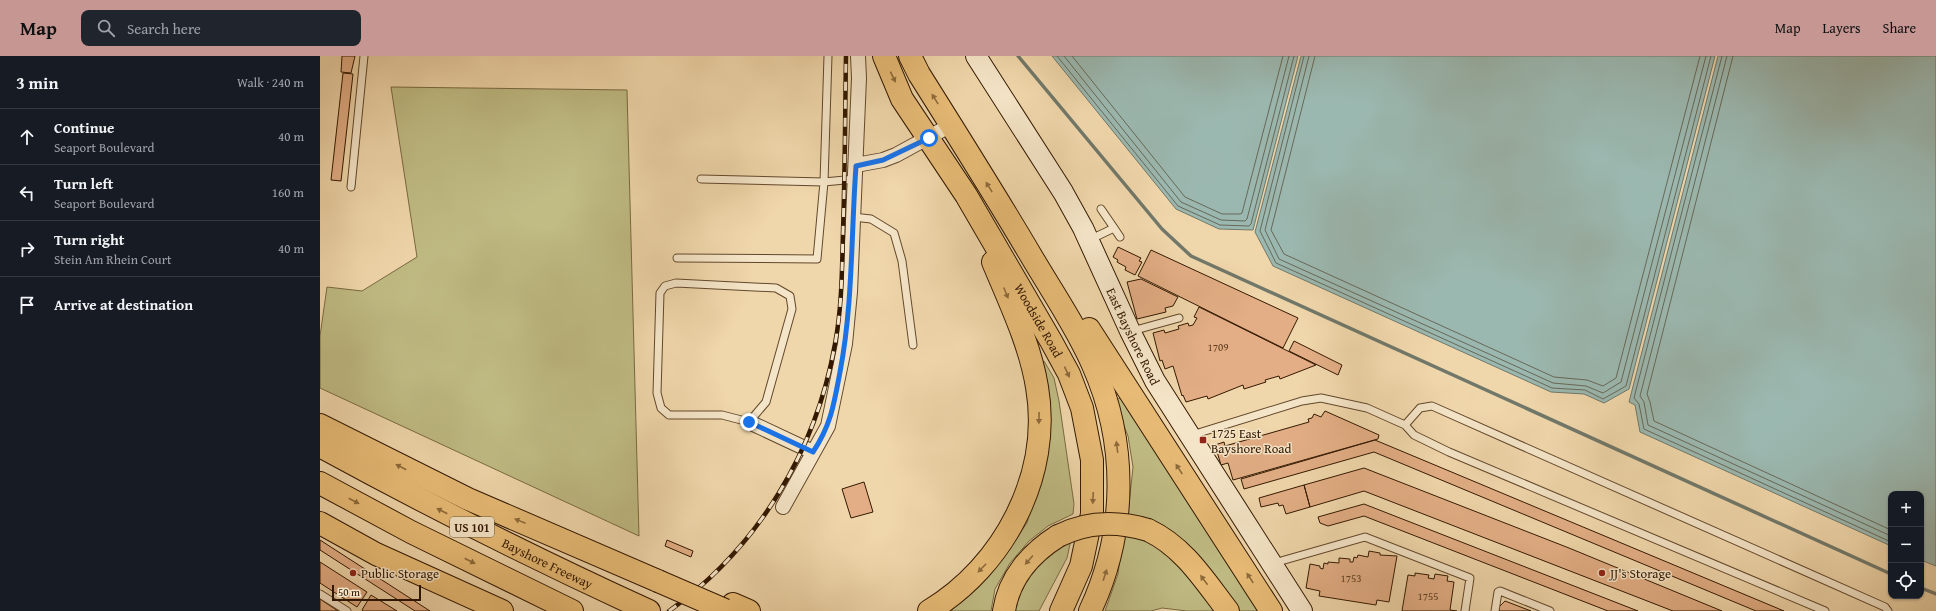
<!DOCTYPE html>
<html lang="en">
<head>
<meta charset="utf-8">
<style>
  body { margin:0; font-family:"Gentium Book Plus",serif; background:#20242c; color:#f1f3f6 }
  .controls { position:absolute; right:12px; bottom:12px; display:grid; overflow:hidden; border-radius:8px; box-shadow:0 1px 3px #0004 }
  .controls button { width:36px; height:36px; display:grid; place-items:center; padding:0; border:0; border-bottom:1px solid #363941; background:#171b24; color:#f1f3f6; font:20px sans-serif }
  .scale { position:absolute; left:12px; bottom:10px; width:89px; box-sizing:border-box; padding-left:4px; border:2px solid #331800; border-top:0; font-size:11px; line-height:14px; white-space:nowrap; color:#331800; -webkit-text-stroke:3px #f5e5c8; paint-order:stroke }
  .stop { position:absolute; width:12px; height:12px; margin:-9px; border:3px solid #1a73e8; border-radius:50%; background:#fff }
  .stop.end { background:#1a73e8; border-color:#fff; box-shadow:0 1px 4px #0008 }
  .list { margin:0; padding:0; list-style:none }
  h2 { display:flex; justify-content:space-between; align-items:center; height:52px; margin:0; padding:0 16px; font-size:17px }
  h2 small { font-size:13px; font-weight:400; color:#9ea1a6 }
  .list li { display:grid; grid-template-columns:26px 1fr auto; gap:12px; align-items:center; box-sizing:border-box; height:56px; padding:0 16px; border-top:1px solid #363941 }
  .list b { display:block; font-size:15px; white-space:nowrap }
  .list p { margin:0; font-size:13px; white-space:nowrap; color:#9ea1a6 }
  .list em { font-size:13px; font-style:normal; color:#9ea1a6 }
  .icon { flex:none; width:22px; height:22px; fill:none; stroke:currentColor; stroke-width:2; stroke-linecap:round; stroke-linejoin:round }
  .map { position:relative; flex:none; width:1616px; height:555px; overflow:hidden }
  header { display:flex; align-items:center; gap:24px; box-sizing:border-box; height:56px; padding:0 20px; background:#c59692; color:#111 }
  header strong { font-size:19px }
  nav { display:flex; gap:22px; margin-inline-start:auto; font-size:14px }
  .search { width:280px; height:36px; background:#20242c; display:flex; align-items:center; gap:10px; box-sizing:border-box; padding:0 14px; border-radius:8px; color:#9ea1a6; font-size:15px }
  main { display:flex }
  aside { flex:1; background:#171b24 }
  .map>svg:first-child { display:block }
  .green { fill:#c0bc84; stroke:#7a6a42 }
  .water { fill:#9bb8b0; stroke:#71786a }
  .lines { fill:none; stroke-linecap:round; stroke-linejoin:round }
  .shore { stroke:#676858; stroke-width:1 }
  .stream { stroke:#71786a; stroke-width:3.5 }
  .building { fill:#e3ae85; stroke:#331800 }
  .lane-casing { stroke:#62482b; stroke-width:9 }
  .street-casing { stroke:#62482b; stroke-width:16 }
  .secondary-casing { stroke:#331800; stroke-width:22 }
  .highway-casing { stroke:#331800; stroke-width:24 }
  .lane { stroke:#f5e5c8; stroke-width:7 }
  .street { stroke:#f5e5c8; stroke-width:14 }
  .secondary { stroke:#f5e5c8; stroke-width:20 }
  .highway { stroke:#e8bc76; stroke-width:22 }
  .rail-casing { stroke:#331800; stroke-width:4.5 }
  .rail { stroke:#f5e5c8; stroke-width:3; stroke-dasharray:9; stroke-linecap:butt }
  .highway-bridge-casing { stroke:#331800; stroke-width:24; stroke-linecap:butt }
  .highway-bridge { stroke:#e8bc76; stroke-width:22 }
  .oneway { fill:#8e6a3b }
  .route { stroke:#1a73e8; stroke-width:5 }
  .poi-dot { fill:#8f2418; stroke:#f5e5c8; stroke-width:1.5 }
  .labels { text-anchor:middle; dominant-baseline:central; stroke-width:3; stroke-linejoin:round; paint-order:stroke }
  .number-label { font-size:11px; fill:#5f3e21 }
  .shield { fill:#f5e5c8; stroke:#6d563c; stroke-width:1 }
  .shield-label { font-size:12px; font-weight:bold; fill:#331800 }
  .street-label { font-size:13px; fill:#331800; stroke:#f5e5c8 }
  .poi-label { font-size:13px; fill:#331800; stroke:#f5e5c8; text-anchor:start }
</style>
</head>
<body>
<header>
<strong>Map</strong>
<div class="search"><svg class="icon" aria-label="search" viewBox="0 0 24 24"><circle cx="10" cy="10" r="6"/><path d="M15 15l6 6"/></svg>Search here</div>
<nav><a>Map</a><a>Layers</a><a>Share</a></nav>
</header>
<main>
<aside>
<h2>3 min<small>Walk · 240 m</small></h2>
<ul class="list">
<li><svg class="icon" aria-label="ahead" viewBox="0 0 24 24"><path d="M12 20V5M6 11l6-6 6 6"/></svg><div><b>Continue</b><p>Seaport Boulevard</p></div><em>40 m</em></li>
<li><svg class="icon" aria-label="left" viewBox="0 0 24 24"><path d="M17 20v-9H6M10 6l-5 5 5 5"/></svg><div><b>Turn left</b><p>Seaport Boulevard</p></div><em>160 m</em></li>
<li><svg class="icon" aria-label="right" viewBox="0 0 24 24"><path d="M7 20v-9h11M14 6l5 5-5 5"/></svg><div><b>Turn right</b><p>Stein Am Rhein Court</p></div><em>40 m</em></li>
<li><svg class="icon" aria-label="arrive" viewBox="0 0 24 24"><path d="M6 21V4h12l-3 4 3 4H6"/></svg><div><b>Arrive at destination</b></div></li>
</ul>
</aside>
<div class="map">
<svg width="1616" height="555" viewBox="0 0 1616 555">
  <rect width="100%" height="100%" fill="#f0d7ab"/>
  <filter id="stains"><feTurbulence type="fractalNoise" baseFrequency=".005" numOctaves="4"/><feColorMatrix values="0 0 0 0 .2 0 0 0 0 .09 0 0 0 0 .02 0 0 0 .5 -.17"/></filter>
  <radialGradient id="worn" r=".72"><stop offset=".6" stop-color="#630" stop-opacity="0"/><stop offset="1" stop-color="#630" stop-opacity=".3"/></radialGradient>
  <path class="green" d="M71 31 307 34 319 480 0 332V280L7 231 42 235 97 201Z
    M724 305 734 322 739 345 754 448 753 458 728 470 709 485 690 507 675 533 671 555H630L649 539 682 502 707 467 719 419V307Z
    M802 341 941 555H916L842 472 808 458 813 411 808 380 794 345Z
    M803 477 846 492 896 555H867L842 552 831 555H785L798 518Z
    M752 479 747 502 719 555H688L711 509Z"/>
  <path class="water" d="M732 0H978L933 174 899 173 856 153Z
    M981 0H1395L1309 333 1284 347 1264 338 1231 336 953 210 935 176Z
    M1398 0H1616V510L1601 504V438H1571V490L1320 376 1315 349 1309 346Z"/>
  <g class="lines">
    <path class="shore" d="M737 0 858 150 900 169 929 170 931 168 974 0
      M744 0 861 146 901 164 925 165 927 163 969 0
      M752 0 865 141 902 158H920L922 157 963 0
      M984 0 940 175 956 207 1232 332 1265 334 1283 343 1306 330 1391 0
      M989 0 945 174 959 203 1233 327 1266 330 1283 337 1301 326 1386 0
      M995 0 951 174 964 198 1234 321 1267 324 1283 330 1296 322 1380 0
      M1402 0 1314 342 1319 348 1324 373 1571 486
      M1407 0 1320 340 1324 346 1328 369 1571 480
      M1413 0 1327 338 1330 346 1334 365 1571 474"/>
    <path class="stream" d="M698 0 842 173 871 200 1571 518
      M1601 532 1616 538"/>
  </g>
  <path class="building" d="M22 0H35L31 17 21 16Z
    M23 17 33 18 21 125 11 124Z
    M798 191 821 202 819 205 822 206 815 219 805 214 806 211 797 206 798 204 793 201Z
    M831 194 978 262 963 292 818 220Z
    M821 223 858 241 853 250 845 252 846 256 817 263 807 226Z
    M879 251 996 309 960 323 959 320 945 324 946 326 924 333 923 329 888 343 887 340 866 346 863 339 862 340 853 310 845 313 842 304 840 305 833 277 844 274 845 277 859 273 858 270 868 267 869 270 873 269 877 262 874 261Z
    M974 285 1022 309 1018 319 969 295Z
    M1005 355 1059 379 1058 383 913 424 908 407 901 409 895 389 904 386 905 390 989 366 988 363 992 362 994 358 1001 361Z
    M1055 384 1464 555H1436L1054 396 924 433 921 423Z
    M1044 412 1249 492 1402 555H1353L1044 435 990 451 984 429Z
    M544 426 553 456 531 462 522 433Z
    M984 429 990 451 966 458 963 449 959 450 958 447 941 451 939 442Z
    M1044 448 1318 555H1288L1044 460 1008 470 1000 467 998 461Z
    M0 484 110 555H95L0 494Z
    M347 484 373 495 371 501 345 490Z
    M1049 495 1060 497V499L1077 500 1069 546 1057 544 1056 549 999 540 1000 535 986 532 990 508 1000 510V512L1003 513 1004 507 1008 508V506L1019 507V502L1030 503V506H1033L1034 501 1037 502 1038 499 1048 501Z
    M0 506 47 536 37 551 0 527Z
    M1095 517 1109 519 1108 522 1114 523 1115 518 1128 520 1127 525 1134 526 1130 554 1137 555H1082L1088 519 1095 520Z
    M51 539 77 555H43L42 554Z
    M0 543 18 555H0Z
    M1185 545 1211 555H1179V551Z"/>
  <g class="lines">
    <g class="lane-casing">
      <path id="lane" d="M381 123 504 126 535 123
        M31 131 44 0
        M533 161 551 163 574 177 582 205 593 289
        M794 172 800 181
        M769 184 794 172 781 153
        M357 202 497 203 504 126 508 0
        M356 227 456 232 470 240 472 253 446 346 429 366 402 359H349L341 352 337 337 340 237 345 230Z
        M812 275 859 262
        M1085 369 1100 352 1112 350 1565 551 1568 555
        M872 379 982 345 1001 342 1047 352 1085 369 1094 379 1129 396 1505 555
        M954 507 1045 481 1150 522 1145 555
        M0 538 27 555
        M1175 555 1178 536 1180 535 1230 555"/>
    </g>
    <g class="street-casing">
      <path id="street" d="M536 109 563 104 576 99 631 69
        M429 366 493 396
        M463 451 508 370 525 288 530 236 539 22 538 0"/>
    </g>
    <g class="secondary-casing">
      <g id="secondary">
        <path id="s1" d="M656 0 743 136 763 172 810 275 835 325 982 555"/>
      </g>
    </g>
    <g class="highway-casing">
      <g id="highway">
        <path id="s2" d="M564 0 582 43 646 139 731 285 749 318 762 352 772 404V458L761 510 741 555"/>
        <path d="M590 0 599 18C636 77 674 137 710 198 731 234 756 270 773 309 808 388 807 476 770 555"/>
        <path d="M769 273 951 555"/>
        <path d="M0 369 148 443 338 525"/>
        <path id="s3" d="M0 390C108 449 217 504 329 555"/>
        <path d="M0 427 91 476 252 555"/>
        <path d="M0 467 56 498 182 555"/>
        <path d="M828 474C864 491 884 524 908 555"/>
        <path d="M413 548 429 555"/>
        <path d="M609 555C684 510 732 419 717 331 710 288 690 247 673 206"/>
        <path d="M684 555C689 522 711 497 738 480"/>
      </g>
    </g>
    <use href="#lane" class="lane"/>
    <use href="#street" class="street"/>
    <use href="#secondary" class="secondary"/>
    <use href="#highway" class="highway"/>
    <g class="rail-casing">
      <path id="rail" d="M349 555C438 492 496 395 515 288 522 251 522 213 523 175 525 117 525 58 526 0"/>
    </g>
    <use href="#rail" class="rail"/>
    <g class="highway-bridge-casing">
      <path id="highway-bridge" d="M738 480C768 465 797 465 828 474
        M338 525 405 554"/>
    </g>
    <use href="#highway-bridge" class="highway-bridge"/>
  </g>
  <defs><path id="oneway-solid" d="M-6-.8H1V-3.2L6.5 0L1 3.2V.8H-6Z"/></defs>
  <g class="oneway">
    <use href="#oneway-solid" transform="translate(573 21) rotate(64)"/>
    <use href="#oneway-solid" transform="translate(615 43) rotate(-122)"/>
    <use href="#oneway-solid" transform="translate(669 131) rotate(-122)"/>
    <use href="#oneway-solid" transform="translate(686 237) rotate(68)"/>
    <use href="#oneway-solid" transform="translate(747 316) rotate(65)"/>
    <use href="#oneway-solid" transform="translate(719 362) rotate(91)"/>
    <use href="#oneway-solid" transform="translate(797 391) rotate(-97)"/>
    <use href="#oneway-solid" transform="translate(81 411) rotate(-153)"/>
    <use href="#oneway-solid" transform="translate(859 413) rotate(-123)"/>
    <use href="#oneway-solid" transform="translate(773 442) rotate(93)"/>
    <use href="#oneway-solid" transform="translate(34 445) rotate(28)"/>
    <use href="#oneway-solid" transform="translate(122 455) rotate(-153)"/>
    <use href="#oneway-solid" transform="translate(200 465) rotate(-158)"/>
    <use href="#oneway-solid" transform="translate(709 504) rotate(131)"/>
    <use href="#oneway-solid" transform="translate(150 505) rotate(27)"/>
    <use href="#oneway-solid" transform="translate(662 512) rotate(134)"/>
    <use href="#oneway-solid" transform="translate(785 519) rotate(-72)"/>
    <use href="#oneway-solid" transform="translate(930 522) rotate(-123)"/>
    <use href="#oneway-solid" transform="translate(884 524) rotate(-127)"/>
  </g>
  <g class="lines">
    <path class="route" d="M429 366 493 396C511 369 514 348 520 316 533 248 531 179 536 110L563 104 609 82"/>
  </g>
  <g class="poi-dot">
    <rect x="879" y="380" width="8" height="8" rx="2"/>
    <circle cx="33" cy="517" r="4"/>
    <circle cx="1282" cy="517" r="4"/>
  </g>
  <g class="labels">
    <g class="number-label">
      <text x="898" y="291">1709</text>
      <text x="1031" y="522">1753</text>
      <text x="1108" y="540">1755</text>
    </g>
    <rect class="shield" x="130" y="461" width="44" height="20" rx="3"/>
    <g class="shield-label">
      <text x="152" y="471">US 101</text>
    </g>
    <g class="street-label">
      <text stroke="none"><textPath href="#s2" startOffset="307">Woodside Road</textPath></text>
      <text stroke="none"><textPath href="#s1" startOffset="322">East Bayshore Road</textPath></text>
      <text stroke="none"><textPath href="#s3" startOffset="256">Bayshore Freeway</textPath></text>
    </g>
    <g class="poi-label">
      <text x="891" y="377">1725 East<tspan x="891" dy="15">Bayshore Road</tspan></text>
      <text x="41" y="517">Public Storage</text>
      <text x="1290" y="517">JJ's Storage</text>
    </g>
  </g>
  <rect width="100%" height="100%" filter="url(#stains)"/>
  <rect width="100%" height="100%" fill="url(#worn)"/>
</svg>
<div class="controls">
<button>+</button>
<button>−</button>
<button><svg class="icon" aria-label="locate" viewBox="0 0 24 24"><circle cx="12" cy="12" r="6"/><path d="M12 2v4M12 18v4M2 12h4M18 12h4"/></svg></button>
</div>
<div class="scale">50 m</div>
<div class="stop" style="left:609px;top:82px"></div>
<div class="stop end" style="left:429px;top:366px"></div>
</div>
</main>
</body>
</html>
